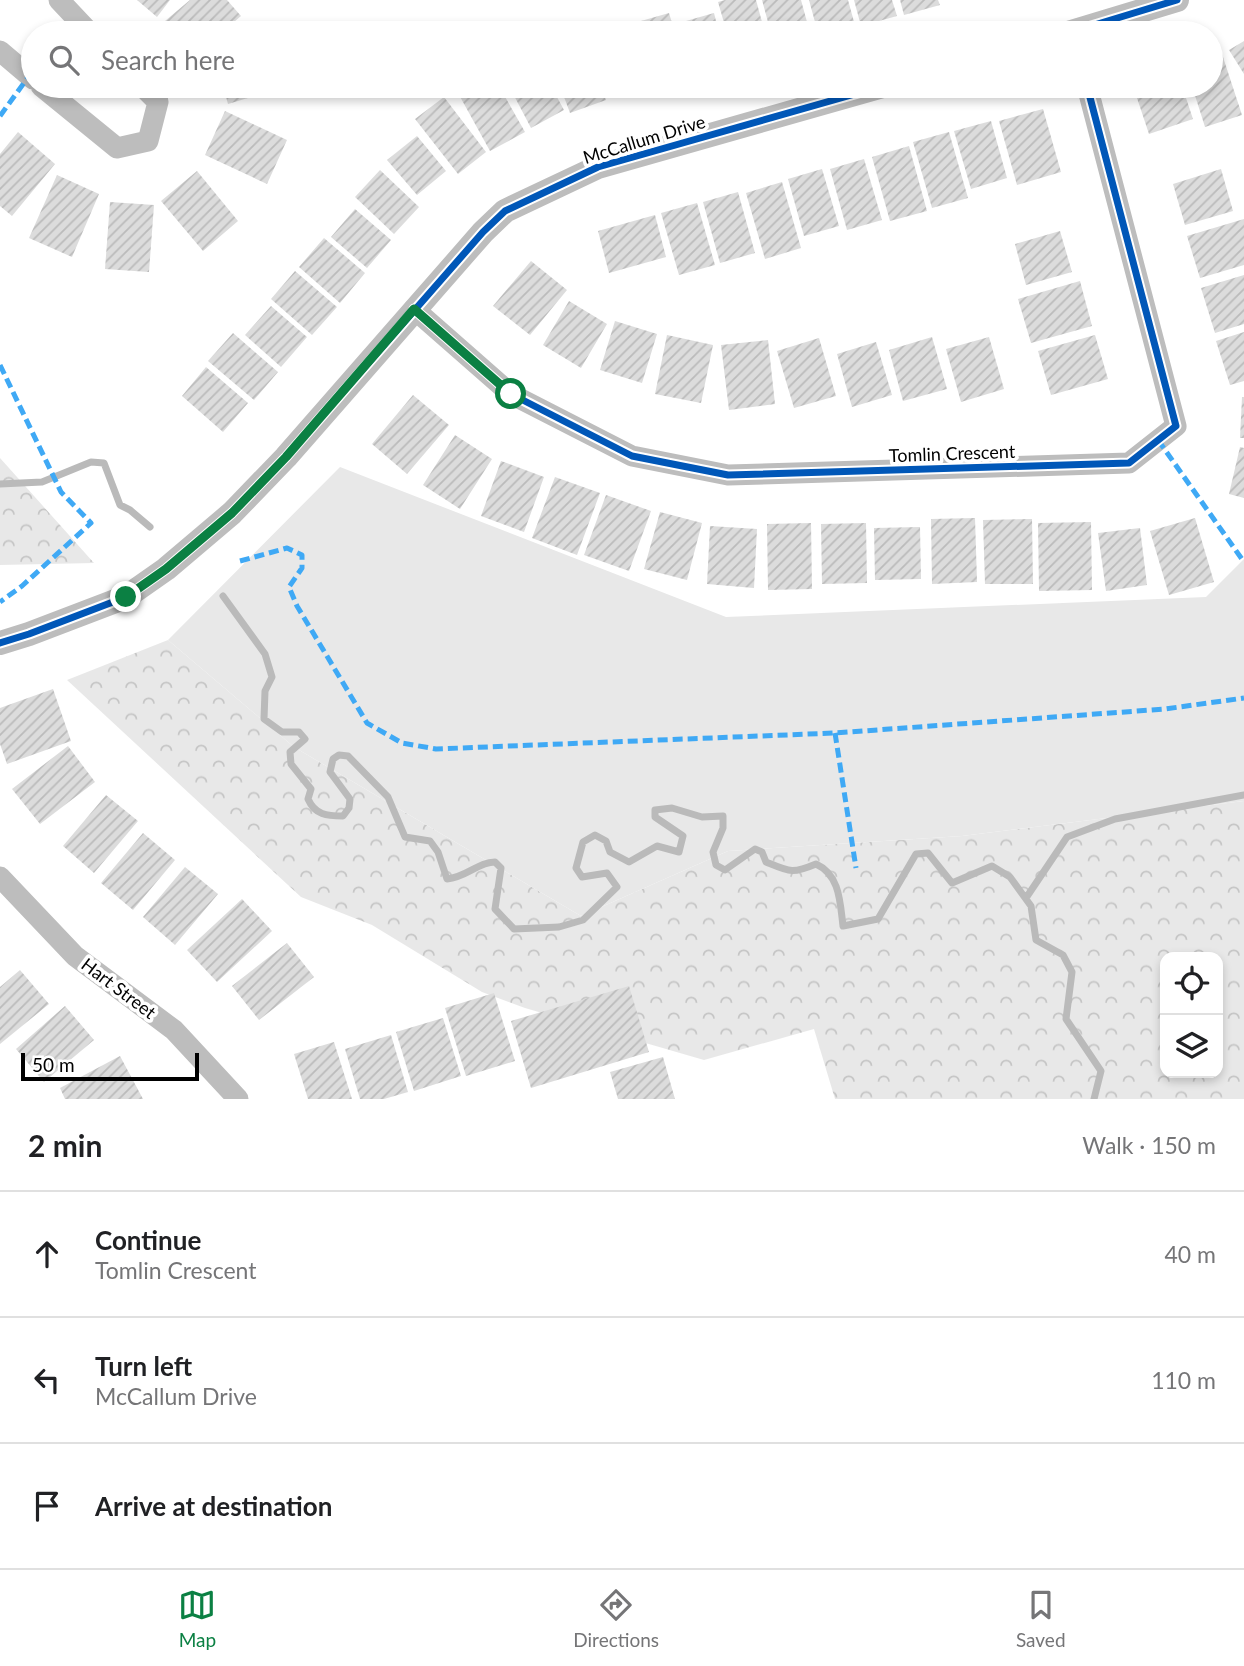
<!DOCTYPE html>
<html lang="en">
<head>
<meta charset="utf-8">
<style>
  body { margin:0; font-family:Lato,sans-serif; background:#f6f6f6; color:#202124 }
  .controls { position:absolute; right:21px; bottom:21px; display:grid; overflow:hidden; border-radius:14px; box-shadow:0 4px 10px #0003 }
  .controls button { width:63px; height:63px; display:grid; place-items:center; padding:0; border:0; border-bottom:2px solid #e0e0e0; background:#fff; color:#202124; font:35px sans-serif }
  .scale { position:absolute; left:21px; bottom:18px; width:178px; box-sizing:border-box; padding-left:7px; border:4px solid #000; border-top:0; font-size:19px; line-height:24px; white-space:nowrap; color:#000; -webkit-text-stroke:5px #fff; paint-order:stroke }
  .stop { position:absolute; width:21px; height:21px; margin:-16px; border:5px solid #0b8043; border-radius:50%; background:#fff }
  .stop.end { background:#0b8043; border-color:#fff; box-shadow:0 2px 7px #0008 }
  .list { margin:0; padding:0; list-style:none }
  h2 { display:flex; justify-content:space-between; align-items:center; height:91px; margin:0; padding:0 28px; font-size:30px }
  h2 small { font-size:23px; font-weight:400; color:#757577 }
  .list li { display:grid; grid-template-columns:46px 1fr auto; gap:21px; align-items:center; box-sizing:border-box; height:126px; padding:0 28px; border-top:2px solid #e0e0e0 }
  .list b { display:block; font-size:26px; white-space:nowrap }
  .list p { margin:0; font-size:23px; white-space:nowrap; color:#757577 }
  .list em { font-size:23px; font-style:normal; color:#757577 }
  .icon { flex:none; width:38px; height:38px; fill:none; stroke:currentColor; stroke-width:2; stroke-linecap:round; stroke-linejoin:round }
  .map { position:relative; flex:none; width:1244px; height:1099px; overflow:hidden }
  .search { position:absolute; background:#fff; box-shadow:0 4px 10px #0003; left:21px; right:21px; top:21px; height:77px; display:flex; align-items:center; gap:18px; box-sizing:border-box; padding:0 24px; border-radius:38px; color:#757577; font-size:26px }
  .sheet { height:469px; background:#fff }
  nav { display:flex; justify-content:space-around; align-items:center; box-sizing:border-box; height:98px; border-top:2px solid #e0e0e0; background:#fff; font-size:19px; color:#757577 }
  nav a { display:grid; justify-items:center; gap:4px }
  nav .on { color:#0b8043 }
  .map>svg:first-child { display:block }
  .forest { fill:url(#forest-crowns); fill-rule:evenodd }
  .green { fill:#e8e8e8 }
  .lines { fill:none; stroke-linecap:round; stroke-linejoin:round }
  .stream { stroke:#bababa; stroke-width:7 }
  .building { fill:url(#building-hatch) }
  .minor { stroke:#bdbdbd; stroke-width:21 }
  .tertiary { stroke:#bdbdbd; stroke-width:24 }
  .quiet { stroke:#3fa9f5; stroke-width:5; stroke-dasharray:10 5; stroke-linecap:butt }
  .cycleway-casing { stroke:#fff; stroke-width:11 }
  .cycleway { stroke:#0057b8; stroke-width:7 }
  .route { stroke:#0b8043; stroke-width:9 }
  .labels { text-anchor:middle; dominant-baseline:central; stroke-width:7; stroke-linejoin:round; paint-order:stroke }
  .street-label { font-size:18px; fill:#000; stroke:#fff }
</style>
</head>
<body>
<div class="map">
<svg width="1244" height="1099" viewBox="0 0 1244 1099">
  <defs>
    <pattern id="forest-crowns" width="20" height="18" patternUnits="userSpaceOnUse" patternTransform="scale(1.75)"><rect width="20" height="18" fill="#e8e8e8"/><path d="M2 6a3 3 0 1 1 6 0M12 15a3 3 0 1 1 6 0" fill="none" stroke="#c5c5c5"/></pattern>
    <pattern id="building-hatch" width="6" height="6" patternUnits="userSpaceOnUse" patternTransform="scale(1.75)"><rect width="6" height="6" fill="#dcdcdc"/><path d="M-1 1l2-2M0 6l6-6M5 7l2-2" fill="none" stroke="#bbb"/></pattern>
  </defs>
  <rect width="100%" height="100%" fill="#fff"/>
  <path class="forest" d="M0 458 94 563 0 565Z
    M168 640 294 747 581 916 728 851 962 836 1244 801V1099H835L814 1029 704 1060 525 1008 482 992 372 925 301 897 67 680ZM1165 957H1218V1073H1165Z"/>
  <path class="green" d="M340 467 726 617 1206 597 1244 559V801L962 836 728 851 581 916 294 747 168 640Z"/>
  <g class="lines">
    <path class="stream" d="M0 484 42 482 91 462 104 463 120 505 130 510 150 527
      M223 596 265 654 272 677 265 691 264 719 282 732H299L305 739 290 752 291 764 311 789 308 799C315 815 327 816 343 816L349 808 350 799 330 772 333 759 339 755 348 756 388 797 405 837 430 841 438 852 447 879C467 877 478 862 495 862L501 868 495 909 514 929 559 927 583 920 617 887 607 873 582 877 576 868 583 842 595 835 606 841 610 852 629 862 657 846 679 852 683 836 655 817V810L672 808 702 817 723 816V828L713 852 716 865 725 870 755 849 762 852 766 862C790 872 792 874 816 864 840 875 840 902 843 926L878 919 916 854 928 853 952 883 992 866 1010 877 1031 906 1036 940 1063 955 1072 972 1066 1019 1101 1071 1094 1099
      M1026 898 1067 837 1115 819 1244 795"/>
  </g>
  <path class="building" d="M137 0H170L157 17Z
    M190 0H227L241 16 221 33H175L165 21Z
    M725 0H756L765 33H727L718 2Z
    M762 0H801L810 33H771Z
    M809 0H848L856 29 841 33H818Z
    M854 0H892L897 16 861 26Z
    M900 0H938L940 5 904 15Z
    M669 13 675 33H637L634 23Z
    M714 13 719 33H681L679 23Z
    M627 22 630 33H590V32Z
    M1244 41V74L1229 50Z
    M1222 54 1242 115 1205 127 1192 86H1211V58Z
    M223 86H287L228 104Z
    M470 86H499L525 132 490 151 458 93Z
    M509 86H551L564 110 531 128Z
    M560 86H600L606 100 570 113Z
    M606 86H649V87L609 98Z
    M1133 86H1182L1193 119 1149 134Z
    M444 97 486 152 458 174 415 119Z
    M1043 109 1061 172 1017 185 999 121Z
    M225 111 287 140 267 184 205 155Z
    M991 121 1007 178 971 189 954 131Z
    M18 132 55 164 12 216 0 206V154Z
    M949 132 968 198 932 208 913 142Z
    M417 136 446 171 417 195 387 160Z
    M909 146 927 211 890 221 872 157Z
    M864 159 882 220 847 230 830 169Z
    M822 169 839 226 804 236 788 179Z
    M1221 169 1233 211 1185 225 1173 184Z
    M380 170 419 207 394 234 355 197Z
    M197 171 238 221 203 251 161 201Z
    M57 175 99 194 72 257 29 238Z
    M782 182 801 248 765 259 746 193Z
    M738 192 755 253 720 263 703 202Z
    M110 202 154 205 149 272 105 269Z
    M697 203 715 265 679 275 661 213Z
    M355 209 391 240 367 268 331 237Z
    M655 215 666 257 609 273 598 231Z
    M1244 219V265L1200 278 1187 236Z
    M1060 231 1072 272 1026 285 1015 244Z
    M324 238 365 273 340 303 299 267Z
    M531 261 567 290 530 335 493 306Z
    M295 271 337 307 312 335 271 299Z
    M1244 275V324L1215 333 1201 288Z
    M1080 281 1092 326 1031 343 1018 299Z
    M569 301 607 324 581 368 543 345Z
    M271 306 307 337 281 367 245 335Z
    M615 321 657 334 642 383 600 370Z
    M1244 332V381L1230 385 1216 341Z
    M233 333 278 372 254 400 208 361Z
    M667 335 713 345 701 403 655 394Z
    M1095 335 1108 379 1051 395 1038 351Z
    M932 337 947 389 903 401 889 350Z
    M989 337 1004 389 961 402 946 349Z
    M819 338 836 396 794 408 777 351Z
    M768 340 775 404 729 410 721 345Z
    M876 342 892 395 852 407 837 354Z
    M206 367 248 403 223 432 182 396Z
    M413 395 449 425 407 474 372 444Z
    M1242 397H1244V438H1240Z
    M455 435 492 459 460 509 423 485Z
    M1240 447 1244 448V498L1229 494Z
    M501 461 544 477 524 532 481 516Z
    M555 477 600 493 577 555 532 538Z
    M606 495 651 511 629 571 584 555Z
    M660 512 702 523 687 580 644 569Z
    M975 518 977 582 932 584 931 519Z
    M1195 518 1214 582 1169 595 1150 531Z
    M1032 519 1033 584H985L983 520Z
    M1091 522 1092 590 1039 591 1038 523Z
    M811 523 812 589 768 590 767 524Z
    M866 523 867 583 822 584 821 524Z
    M710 526 757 529 754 588 707 584Z
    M920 527 921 579 875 580 874 528Z
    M1140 528 1147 585 1106 591 1098 533Z
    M53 689 71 741 7 764 0 744V708Z
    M68 746 95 782 40 824 12 789Z
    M106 795 138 821 94 873 63 846Z
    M143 833 175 860 133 910 101 883Z
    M185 867 218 894 175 945 143 917Z
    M242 899 272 931 217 982 187 950Z
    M287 943 314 977 259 1020 232 986Z
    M20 970 49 1004 0 1044V987Z
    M629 986 649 1052 531 1088 511 1021Z
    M494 993 515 1061 466 1076 445 1008Z
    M65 1006 94 1040 44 1082 16 1049Z
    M443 1018 461 1076 414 1091 396 1032Z
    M391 1035 408 1092 384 1099H360L345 1049Z
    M334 1042 352 1099H308L294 1054Z
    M120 1056 143 1099H65L60 1088Z
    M663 1057 675 1099H618L610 1072Z"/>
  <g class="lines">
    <path class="minor" d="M59 0 90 33
      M0 51 33 79
      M41 86 117 148 148 141 158 102 142 86
      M414 309 511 394 632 456 728 475 1129 463 1176 426 1087 86
      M0 877 75 956 174 1030 238 1099"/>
    <path class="tertiary" d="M1068 33 1177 0
      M0 643 29 634 126 597 166 569 232 513 286 457 483 232 505 211 598 167 883 86"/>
    <path class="quiet" d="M0 116 29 76
      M0 365 61 492 91 523 22 586 0 602
      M1158 440 1244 562
      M240 561 287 548 302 555V568L289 587 297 606 367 723 402 743 436 749 835 733 1165 709 1244 698
      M835 733 856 868"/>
    <g class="cycleway-casing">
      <path id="cycleway" d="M1068 33 1177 0
        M414 309 511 394 632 456 728 475 1129 463 1176 426 1087 86
        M0 643 29 634 126 597 166 569 232 513 286 457 483 232 505 211 598 167 883 86"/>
    </g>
    <use href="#cycleway" class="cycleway"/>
  </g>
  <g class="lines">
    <path class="route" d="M126 597 166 569 232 513 286 457 414 309 511 394"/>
  </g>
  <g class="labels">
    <g class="street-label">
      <text transform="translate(644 139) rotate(-17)">McCallum Drive</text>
      <text transform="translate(952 453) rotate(-2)">Tomlin Crescent</text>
      <text transform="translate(119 988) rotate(37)">Hart Street</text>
    </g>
  </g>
</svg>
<div class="controls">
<button><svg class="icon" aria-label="locate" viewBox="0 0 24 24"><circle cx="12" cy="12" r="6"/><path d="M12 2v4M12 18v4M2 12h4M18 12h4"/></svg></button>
<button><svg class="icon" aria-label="layers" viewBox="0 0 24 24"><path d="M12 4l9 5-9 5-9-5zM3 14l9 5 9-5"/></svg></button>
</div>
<div class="scale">50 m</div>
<div class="stop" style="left:511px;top:394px"></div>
<div class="stop end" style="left:126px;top:597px"></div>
<div class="search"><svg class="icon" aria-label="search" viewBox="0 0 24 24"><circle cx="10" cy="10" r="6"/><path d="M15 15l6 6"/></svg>Search here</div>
</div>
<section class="sheet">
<h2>2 min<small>Walk · 150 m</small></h2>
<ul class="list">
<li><svg class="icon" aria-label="ahead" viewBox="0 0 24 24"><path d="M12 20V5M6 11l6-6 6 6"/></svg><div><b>Continue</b><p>Tomlin Crescent</p></div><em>40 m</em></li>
<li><svg class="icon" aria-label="left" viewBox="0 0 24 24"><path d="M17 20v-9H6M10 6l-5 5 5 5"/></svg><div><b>Turn left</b><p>McCallum Drive</p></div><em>110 m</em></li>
<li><svg class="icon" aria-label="arrive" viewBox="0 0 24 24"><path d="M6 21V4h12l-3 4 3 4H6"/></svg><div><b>Arrive at destination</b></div></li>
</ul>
</section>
<nav>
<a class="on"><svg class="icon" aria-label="map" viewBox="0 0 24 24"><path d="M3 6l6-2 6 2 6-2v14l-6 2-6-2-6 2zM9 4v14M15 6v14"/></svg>Map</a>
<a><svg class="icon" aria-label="directions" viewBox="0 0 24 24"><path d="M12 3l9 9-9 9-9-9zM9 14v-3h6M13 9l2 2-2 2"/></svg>Directions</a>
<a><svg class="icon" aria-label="saved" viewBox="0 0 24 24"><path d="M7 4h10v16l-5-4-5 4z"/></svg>Saved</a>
</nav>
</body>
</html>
